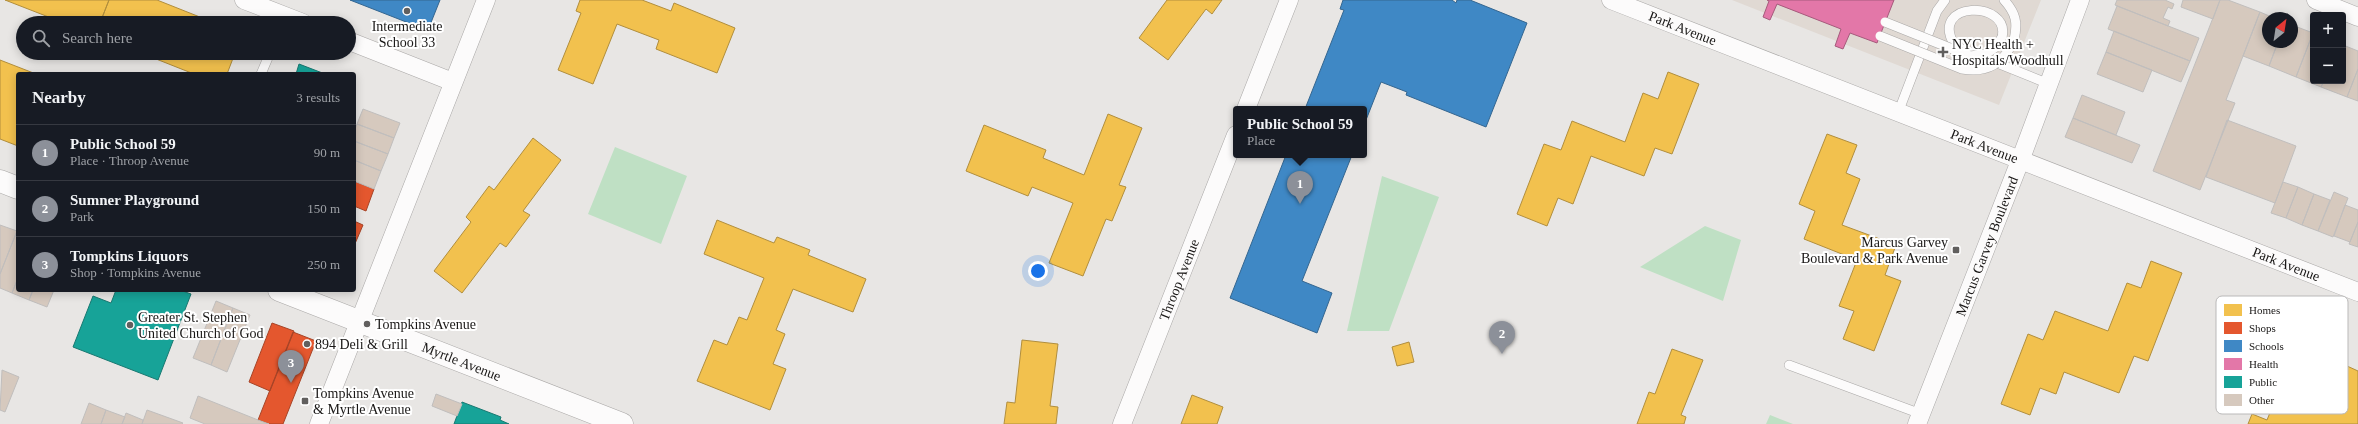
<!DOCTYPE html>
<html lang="en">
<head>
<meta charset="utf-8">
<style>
  body { margin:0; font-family:"Times New Roman",serif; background:#20242c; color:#f1f3f6 }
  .controls { position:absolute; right:12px; top:12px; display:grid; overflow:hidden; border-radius:4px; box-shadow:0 2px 10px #0003 }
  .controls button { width:36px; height:36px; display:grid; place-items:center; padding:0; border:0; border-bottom:1px solid #363941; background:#171b24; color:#f1f3f6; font:20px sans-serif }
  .compass { position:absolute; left:2262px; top:12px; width:36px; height:36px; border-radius:50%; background:#171b24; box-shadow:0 2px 10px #0003; rotate:30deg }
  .you { position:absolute; left:1038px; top:271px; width:14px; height:14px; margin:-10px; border:3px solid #fff; border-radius:50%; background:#1a73e8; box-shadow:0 0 0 6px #1a73e833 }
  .badge { display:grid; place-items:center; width:26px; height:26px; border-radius:50%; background:#8c9099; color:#fff; font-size:13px; font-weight:700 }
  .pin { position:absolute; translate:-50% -33px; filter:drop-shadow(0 1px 2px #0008) }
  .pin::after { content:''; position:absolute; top:21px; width:14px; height:12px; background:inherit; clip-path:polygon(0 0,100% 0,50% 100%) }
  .popup { position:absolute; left:1233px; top:106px; width:134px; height:52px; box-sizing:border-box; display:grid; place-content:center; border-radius:4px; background:#171b24; filter:drop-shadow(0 1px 3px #0005); font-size:13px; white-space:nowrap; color:#9ea1a6 }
  .popup b { font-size:15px; color:#f1f3f6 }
  .popup::after { content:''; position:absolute; left:50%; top:100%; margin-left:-8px; border:8px solid transparent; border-top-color:#171b24 }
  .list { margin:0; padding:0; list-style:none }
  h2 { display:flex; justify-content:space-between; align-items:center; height:52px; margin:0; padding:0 16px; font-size:17px }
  h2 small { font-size:13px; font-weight:400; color:#9ea1a6 }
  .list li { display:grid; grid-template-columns:26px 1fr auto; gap:12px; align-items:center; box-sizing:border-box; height:56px; padding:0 16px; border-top:1px solid #363941 }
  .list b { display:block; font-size:15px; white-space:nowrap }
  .list p { margin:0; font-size:13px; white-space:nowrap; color:#9ea1a6 }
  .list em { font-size:13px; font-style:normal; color:#9ea1a6 }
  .icon { flex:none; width:22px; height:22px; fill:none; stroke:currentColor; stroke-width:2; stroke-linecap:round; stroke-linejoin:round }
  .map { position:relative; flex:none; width:2358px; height:424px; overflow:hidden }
  .search { position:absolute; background:#171b24; box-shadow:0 2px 10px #0003; left:16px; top:16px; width:340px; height:44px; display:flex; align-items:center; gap:10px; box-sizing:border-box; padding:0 14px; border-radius:22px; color:#9ea1a6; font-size:15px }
  .panel { position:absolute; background:#171b24; box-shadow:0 2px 10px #0003; left:16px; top:72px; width:340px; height:220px; border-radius:4px }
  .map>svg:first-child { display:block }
  .built { fill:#e0d9d3 }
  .green { fill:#bfe0c4 }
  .homes { fill:#f2c14e; stroke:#b18e3d }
  .shops { fill:#e4572e; stroke:#a74427 }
  .schools { fill:#3f88c5; stroke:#346690 }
  .health { fill:#e377a8; stroke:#a65a7c }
  .public { fill:#17a398; stroke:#187971 }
  .building { fill:#d6c9be; stroke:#c0bebd }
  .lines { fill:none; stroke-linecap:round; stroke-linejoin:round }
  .lane-casing { stroke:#aaa8a7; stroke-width:10 }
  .street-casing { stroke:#aaa8a7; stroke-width:19 }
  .primary-casing { stroke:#aaa8a7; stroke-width:23 }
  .lane { stroke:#fcfbfb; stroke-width:9 }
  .street { stroke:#fcfbfb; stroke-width:18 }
  .primary { stroke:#fcfbfb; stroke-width:22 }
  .lane-bridge-casing { stroke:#aaa8a7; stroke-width:10; stroke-linecap:butt }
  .lane-bridge { stroke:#fcfbfb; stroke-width:9 }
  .poi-dot { fill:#615f5e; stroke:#fff; stroke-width:1.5 }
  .labels { text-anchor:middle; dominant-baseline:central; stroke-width:4; stroke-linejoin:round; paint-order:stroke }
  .poi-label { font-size:14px; fill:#191716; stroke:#fff; text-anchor:start }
  .street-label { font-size:14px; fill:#191716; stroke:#fff }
  .key { fill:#fff; stroke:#bab9b9; stroke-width:1 }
  .key-label { font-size:11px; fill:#191716 }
</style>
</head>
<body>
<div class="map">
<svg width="2358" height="424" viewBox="0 0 2358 424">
  <rect width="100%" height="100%" fill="#e8e6e4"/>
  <path class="built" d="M1732 0H2041L1999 105Z"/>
  <path class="green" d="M615 147 687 176 661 244 588 214Z
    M1382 176 1439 197 1389 331H1347Z
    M1705 226 1741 240 1723 301 1640 267Z
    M1770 415 1793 424H1766Z"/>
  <path class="homes" d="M5 0H109L100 23H64Z
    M109 0H157L215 23H100Z
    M580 0H642L671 11 674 3 735 28 717 73 656 49 659 40 617 24 593 84 558 70 581 13 576 11Z
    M1167 0H1222L1212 14 1206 9 1168 60 1139 38Z
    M141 53H235L227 74H194Z
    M0 60 36 74H18V146L0 139Z
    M1668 72 1699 84 1672 154 1655 148 1644 176 1591 156 1573 204 1558 198 1547 226 1517 214 1544 144 1561 150 1572 121 1625 142 1643 93 1658 99Z
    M1108 114 1142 128 1119 185 1126 187 1112 221 1106 219 1083 276 1049 263 1073 203 1032 187 1028 196 966 171 984 125 1046 150 1043 158 1084 175Z
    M1827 134 1857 145 1846 173 1860 179 1842 225 1896 245 1885 275 1901 281 1874 351 1843 339 1854 311 1839 306 1857 260 1804 239 1815 211 1799 204Z
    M533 138 561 160 523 211 530 215 506 247 500 243 462 293 434 271 471 222 466 217 489 186 494 190Z
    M717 220 774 243 777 237 810 250 808 255 866 279 853 312 793 289 776 330 785 334 773 364 786 369 770 410 697 381 714 340 727 345 739 317 747 320 764 278 704 254Z
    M2151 261 2182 273 2148 361 2134 356 2119 393 2064 372 2056 394 2040 388 2030 415 2001 404 2028 334 2043 340 2055 311 2108 331 2127 283 2141 288Z
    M1022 340 1058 344 1050 406 1058 407 1056 424H1004L1007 402 1015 403Z
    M1409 342 1414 362 1397 366 1392 347Z
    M1672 349 1703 360 1681 415 1686 417 1684 424H1637L1649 392 1655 394Z
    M2347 366 2358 371V424H2248L2252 414 2267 420 2278 393 2329 412Z
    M1192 395 1223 407 1217 424H1181Z"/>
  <path class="shops" d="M354 181 374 189 366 211 354 206Z
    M354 221 363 225 354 246Z
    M272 323 294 331 270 391 249 382Z
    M293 332 316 341 283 424H269L258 420Z"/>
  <path class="schools" d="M350 0H440L430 25 421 22 419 27Z
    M1343 0H1452L1456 3 1457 0H1470L1527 23 1486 127 1406 95 1407 92 1381 82 1364 125V109H1305L1344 10 1340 9Z
    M1286 155H1352L1302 281 1332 293 1317 333 1230 298Z"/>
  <path class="health" d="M1767 0H1894L1877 43 1850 33 1843 49 1835 46 1841 29 1777 4 1770 20 1763 17 1769 1Z"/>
  <path class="public" d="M299 64 325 74H296Z
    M116 290H180L191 294 158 380 73 347 93 296 111 303Z
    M462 402 501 417 500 420 509 424H454Z"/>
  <path class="building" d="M2117 0H2165L2174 4 2172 9 2168 7 2163 18 2170 21 2168 26 2115 5Z
    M2183 0H2220L2213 19 2181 7Z
    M2220 0H2228L2260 12 2226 100 2235 103 2200 190 2153 171Z
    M2117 6 2199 38 2190 61 2108 29Z
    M2260 12 2274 18H2268V42H2278L2269 66 2243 56Z
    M2292 25 2313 33 2296 77 2269 66 2278 42H2292Z
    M2114 31 2190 61 2181 82 2106 52Z
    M2313 33V81H2324L2321 87 2296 77Z
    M2343 45 2358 51V69L2347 97 2321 87 2324 81H2343Z
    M2106 52 2152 70 2143 92 2097 74Z
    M2358 69V101L2347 97Z
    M2082 95 2125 112 2116 135 2073 118Z
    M363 109 400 123 394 138 357 124Z
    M2073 118 2140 145 2132 163 2065 137Z
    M2227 120 2296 146 2275 203 2206 177Z
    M357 124 394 138 388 154 354 141V132Z
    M354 141 388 154 381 171 354 160Z
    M354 160 381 171 374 189 354 181Z
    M2283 182 2298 187 2286 218 2271 213Z
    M2298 187 2314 194 2302 225 2286 218Z
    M2334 192 2348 198 2333 237 2318 231Z
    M2314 194 2330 200 2318 231 2302 225Z
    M2345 205 2358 210V222L2350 242 2334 236Z
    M2358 222V247L2349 244Z
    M0 225 17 231 0 274Z
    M17 231 18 278 12 293 0 288V274Z
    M18 278V290H33L29 300 12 293Z
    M33 290H54L47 307 29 300Z
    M216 301 233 308 211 365 193 358Z
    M233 308 250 315 227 372 211 365Z
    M2 370 19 377 5 412 0 410Z
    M436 394 462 404 457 416 432 406Z
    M198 396 258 420 269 424H205L190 418Z
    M89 403 106 410 101 424H81Z
    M106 410 125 417 122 424H101Z
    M147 410 183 423 182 424H142Z
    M126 413 143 420 142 424H122Z"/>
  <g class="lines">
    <g class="lane-casing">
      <path id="lane" d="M2004 0C2016 13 2018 23 2014 40
        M2002 37C2011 0 1927 0 1955 46L2049 84
        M261 74 270 53
        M1898 113 1937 11 1945 0
        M1789 365 1921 414"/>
    </g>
    <g class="street-casing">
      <g id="street">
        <path d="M244 0 303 23"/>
        <path id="s1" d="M1611 0 2358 292"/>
        <path d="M2316 0 2358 17"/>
        <path d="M349 41 453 82"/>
        <path d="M1246 109 1289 0"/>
        <path d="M319 424 486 0"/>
        <path id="s2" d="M1122 424 1236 135"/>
        <path id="s3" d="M1917 424 2020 161 2080 0"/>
      </g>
    </g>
    <g class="primary-casing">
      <g id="primary">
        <path d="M0 181 18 188"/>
        <path id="s4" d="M279 290 622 424"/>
      </g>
    </g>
    <use href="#lane" class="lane"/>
    <use href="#street" class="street"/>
    <use href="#primary" class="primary"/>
    <g class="lane-bridge-casing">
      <path id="lane-bridge" d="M1885 22 1970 56 1986 54 1996 47 2002 37
        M1880 36 1962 69C1988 73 2003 64 2014 40"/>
    </g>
    <use href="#lane-bridge" class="lane-bridge"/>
  </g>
  <g class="poi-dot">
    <circle cx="407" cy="11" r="4"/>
    <path d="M1941 46h4v4h4v4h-4v4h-4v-4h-4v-4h4z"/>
    <rect x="1952" y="246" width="8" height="8" rx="2"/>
    <circle cx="367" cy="324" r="4"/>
    <circle cx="130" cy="325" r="4"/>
    <circle cx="307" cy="344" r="4"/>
    <rect x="301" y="397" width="8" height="8" rx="2"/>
  </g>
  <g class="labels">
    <g class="poi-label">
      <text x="407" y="26" text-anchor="middle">Intermediate<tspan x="407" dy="16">School 33</tspan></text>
      <text x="1952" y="44">NYC Health +<tspan x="1952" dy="16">Hospitals/Woodhull</tspan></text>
      <text x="1948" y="242" text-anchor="end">Marcus Garvey<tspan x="1948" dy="16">Boulevard &amp; Park Avenue</tspan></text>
      <text x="138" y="317">Greater St. Stephen<tspan x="138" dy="16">United Church of God</tspan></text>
      <text x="375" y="324">Tompkins Avenue</text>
      <text x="315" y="344">894 Deli &amp; Grill</text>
      <text x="313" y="393">Tompkins Avenue<tspan x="313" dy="16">&amp; Myrtle Avenue</tspan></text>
    </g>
    <g class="street-label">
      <text stroke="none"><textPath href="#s1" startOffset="77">Park Avenue</textPath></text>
      <text stroke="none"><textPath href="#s1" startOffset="401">Park Avenue</textPath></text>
      <text stroke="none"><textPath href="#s3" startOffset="191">Marcus Garvey Boulevard</textPath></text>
      <text stroke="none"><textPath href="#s1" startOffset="725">Park Avenue</textPath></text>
      <text stroke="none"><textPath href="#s2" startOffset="155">Throop Avenue</textPath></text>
      <text stroke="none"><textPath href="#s4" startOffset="196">Myrtle Avenue</textPath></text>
    </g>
  </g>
  <rect x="2216" y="296" width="132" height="118" rx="6" class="key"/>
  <rect x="2224" y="304" width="18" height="12" fill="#f2c14e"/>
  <rect x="2224" y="322" width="18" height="12" fill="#e4572e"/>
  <rect x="2224" y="340" width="18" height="12" fill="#3f88c5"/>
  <rect x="2224" y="358" width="18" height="12" fill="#e377a8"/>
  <rect x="2224" y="376" width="18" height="12" fill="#17a398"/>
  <rect x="2224" y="394" width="18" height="12" fill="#d6c9be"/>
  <g class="key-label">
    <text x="2249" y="314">Homes</text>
    <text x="2249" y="332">Shops</text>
    <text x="2249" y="350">Schools</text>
    <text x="2249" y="368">Health</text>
    <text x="2249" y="386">Public</text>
    <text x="2249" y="404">Other</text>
  </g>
</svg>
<div class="controls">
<button>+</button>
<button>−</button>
</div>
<svg class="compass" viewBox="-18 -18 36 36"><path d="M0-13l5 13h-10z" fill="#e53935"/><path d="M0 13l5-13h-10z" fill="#9ea1a6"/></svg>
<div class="you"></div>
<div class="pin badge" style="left:1300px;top:204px">1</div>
<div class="popup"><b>Public School 59</b>Place</div>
<div class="pin badge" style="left:1502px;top:354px">2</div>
<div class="pin badge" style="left:291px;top:383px">3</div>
<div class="search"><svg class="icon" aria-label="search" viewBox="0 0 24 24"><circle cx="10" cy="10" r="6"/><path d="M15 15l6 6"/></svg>Search here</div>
<section class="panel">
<h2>Nearby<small>3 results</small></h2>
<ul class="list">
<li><span class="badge">1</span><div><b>Public School 59</b><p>Place · Throop Avenue</p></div><em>90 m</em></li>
<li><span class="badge">2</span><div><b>Sumner Playground</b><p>Park</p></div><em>150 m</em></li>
<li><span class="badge">3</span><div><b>Tompkins Liquors</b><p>Shop · Tompkins Avenue</p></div><em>250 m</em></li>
</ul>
</section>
</div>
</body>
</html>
